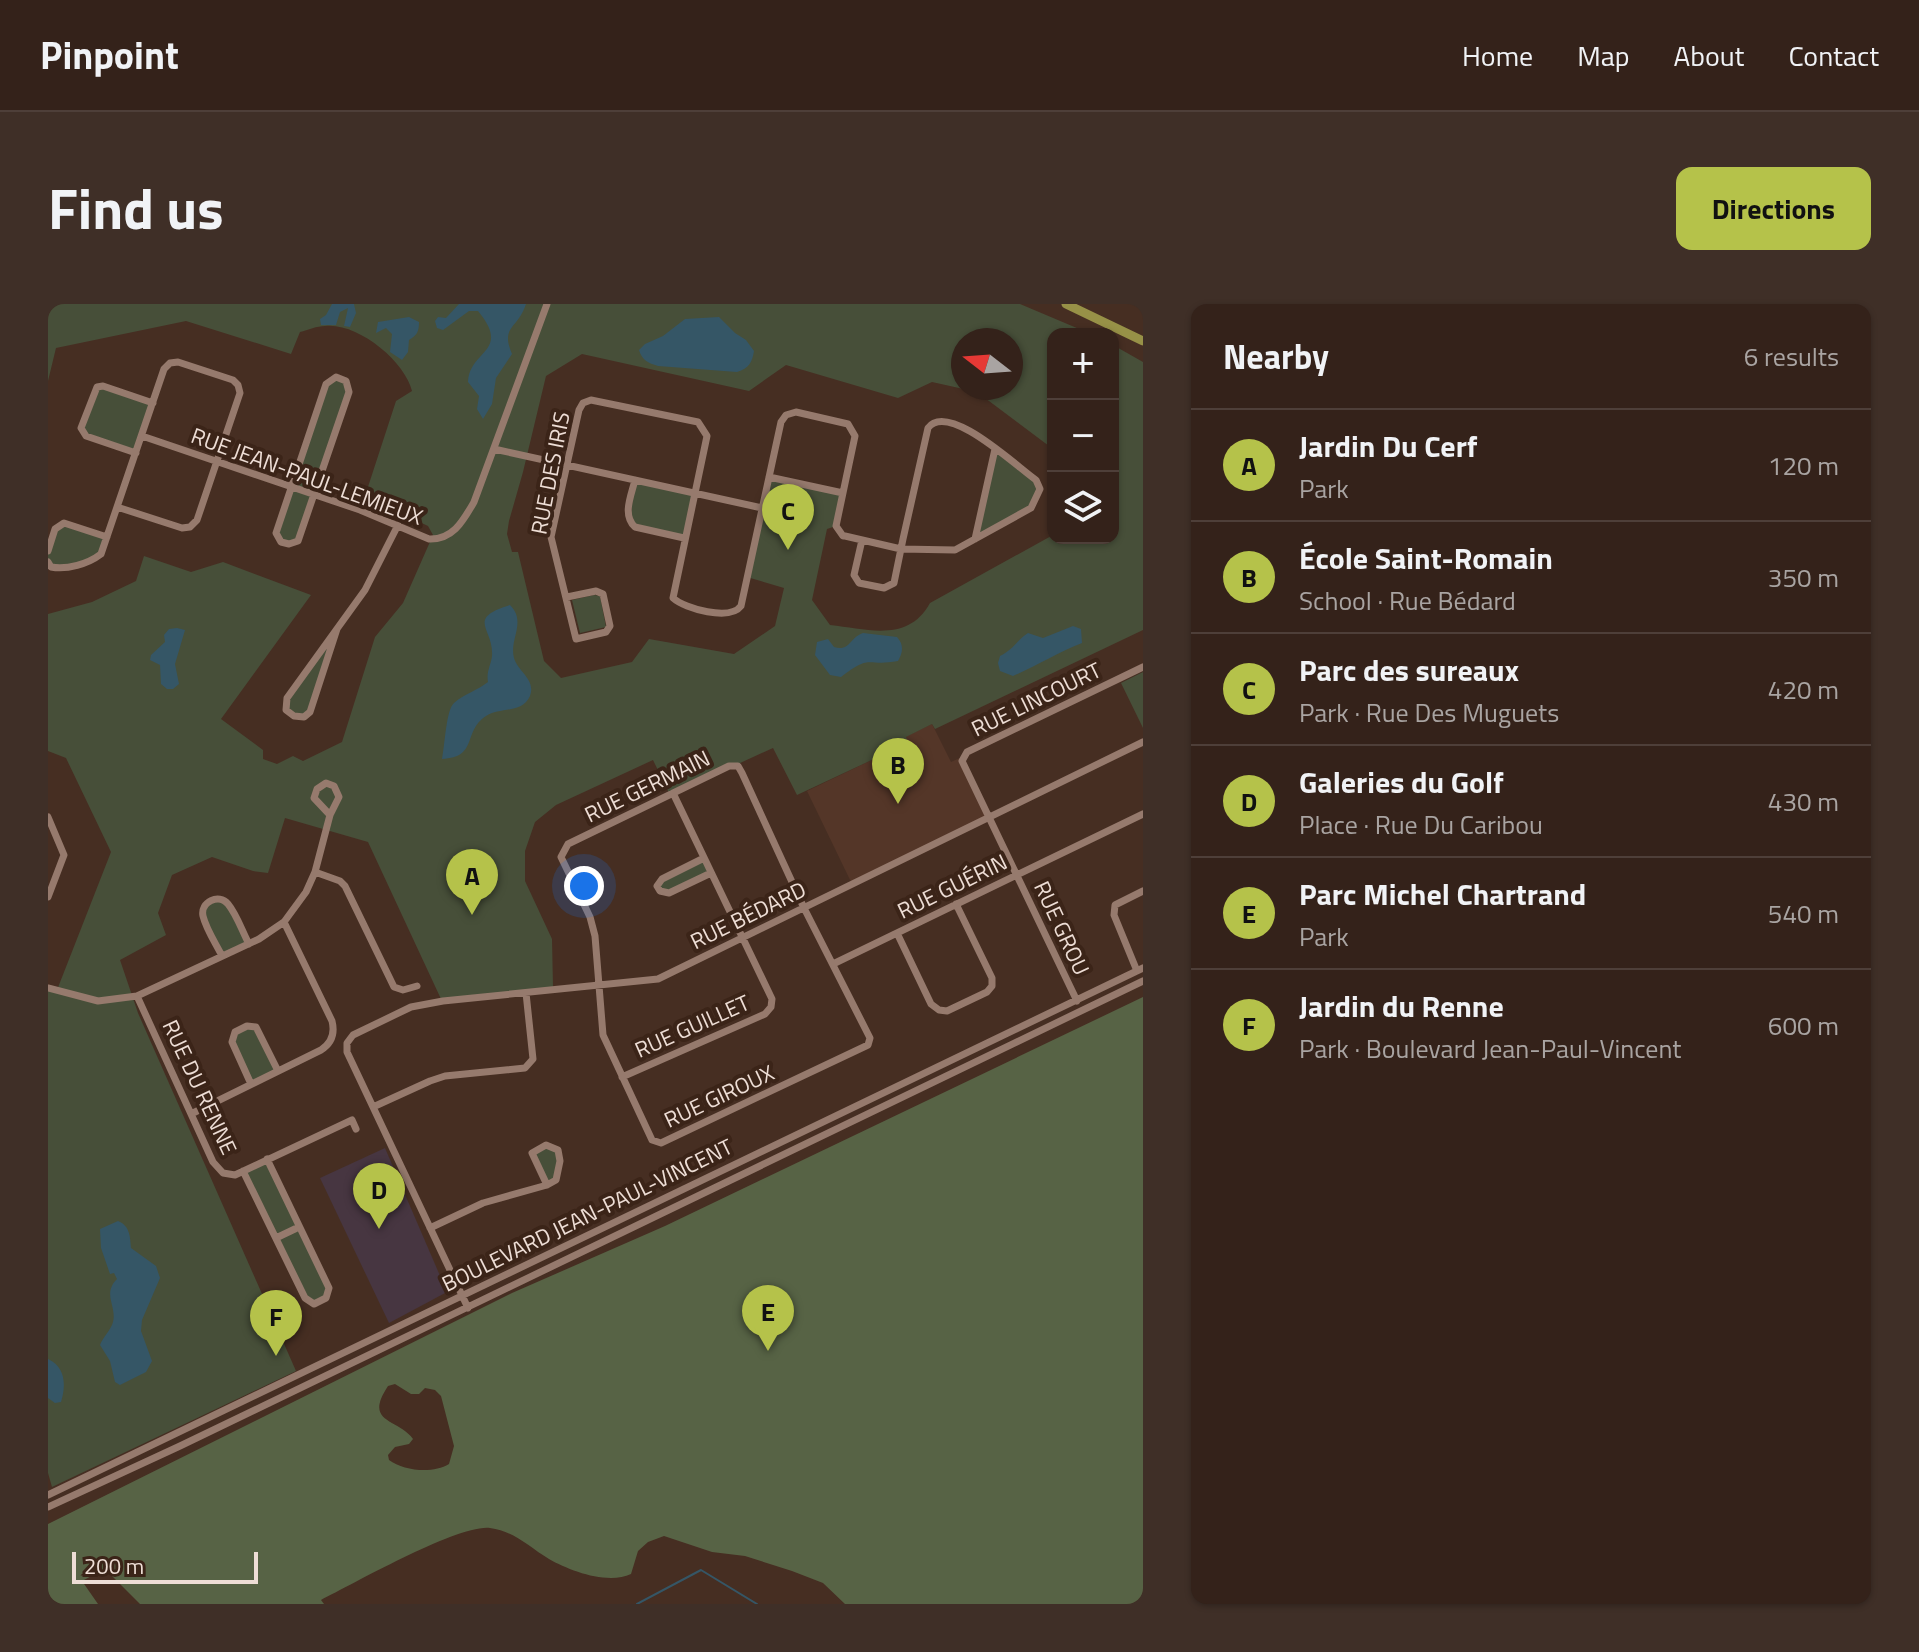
<!DOCTYPE html>
<html lang="en">
<head>
<meta charset="utf-8">
<style>
  body { margin:0; font-family:"Titillium Web",sans-serif; background:#3f2f27; color:#f1f3f6 }
  .controls { position:absolute; right:24px; top:24px; display:grid; overflow:hidden; border-radius:16px; box-shadow:0 2px 6px #0004 }
  .controls button { width:72px; height:72px; display:grid; place-items:center; padding:0; border:0; border-bottom:2px solid #4e3f39; background:#34221a; color:#f1f3f6; font:40px sans-serif }
  .compass { position:absolute; left:903px; top:24px; width:72px; height:72px; border-radius:50%; background:#34221a; box-shadow:0 2px 6px #0004; rotate:287deg }
  .scale { position:absolute; left:24px; bottom:20px; width:186px; box-sizing:border-box; padding-left:8px; border:4px solid #eeded6; border-top:0; font-size:22px; line-height:28px; white-space:nowrap; color:#eeded6; -webkit-text-stroke:6px #3b2418; paint-order:stroke }
  .you { position:absolute; left:536px; top:582px; width:28px; height:28px; margin:-20px; border:6px solid #fff; border-radius:50%; background:#1a73e8; box-shadow:0 0 0 12px #1a73e833 }
  .badge { display:grid; place-items:center; width:52px; height:52px; border-radius:50%; background:#b5c24a; color:#111; font-size:26px; font-weight:700 }
  .pin { position:absolute; translate:-50% -66px; filter:drop-shadow(0 2px 4px #0008) }
  .pin::after { content:''; position:absolute; top:42px; width:28px; height:24px; background:inherit; clip-path:polygon(0 0,100% 0,50% 100%) }
  .list { margin:0; padding:0; list-style:none }
  h2 { display:flex; justify-content:space-between; align-items:center; height:104px; margin:0; padding:0 32px; font-size:34px }
  h2 small { font-size:26px; font-weight:400; color:#a9a4a2 }
  .list li { display:grid; grid-template-columns:52px 1fr auto; gap:24px; align-items:center; box-sizing:border-box; height:112px; padding:0 32px; border-top:2px solid #4e3f39 }
  .list b { display:block; font-size:30px; white-space:nowrap }
  .list p { margin:0; font-size:26px; white-space:nowrap; color:#a9a4a2 }
  .list em { font-size:26px; font-style:normal; color:#a9a4a2 }
  .icon { flex:none; width:44px; height:44px; fill:none; stroke:currentColor; stroke-width:2; stroke-linecap:round; stroke-linejoin:round }
  .map { position:relative; flex:none; width:1095px; height:1300px; overflow:hidden; border-radius:16px }
  header { display:flex; align-items:center; gap:48px; box-sizing:border-box; height:112px; padding:0 40px; background:#34221a; border-bottom:2px solid #4e3f39 }
  header strong { font-size:38px }
  nav { display:flex; gap:44px; margin-inline-start:auto; font-size:28px }
  .intro { display:flex; align-items:center; justify-content:space-between; box-sizing:border-box; height:192px; padding:0 48px }
  h1 { margin:0; font-size:56px }
  .button { padding:20px 36px; border-radius:16px; background:#b5c24a; color:#111; font-size:28px; font-weight:700 }
  main { display:flex; gap:48px; padding:0 48px }
  aside { flex:1; background:#34221a; border-radius:16px; box-shadow:0 2px 6px #0004 }
  .map>svg:first-child { display:block }
  .commercial { fill:#473641 }
  .built { fill:#543628 }
  .green { fill:#474f39; fill-rule:evenodd }
  .forest { fill:#576345; fill-rule:evenodd }
  .water { fill:#355666 }
  .lines { fill:none; stroke-linecap:round; stroke-linejoin:round }
  .stream { stroke:#355666; stroke-width:2 }
  .minor { stroke:#967a6d; stroke-width:7 }
  .major { stroke:#979147; stroke-width:9 }
  .labels { text-anchor:middle; dominant-baseline:central; stroke-width:8; stroke-linejoin:round; paint-order:stroke }
  .street-label { font-size:22px; fill:#eeded6; stroke:#3b2418 }
</style>
</head>
<body>
<header>
<strong>Pinpoint</strong>
<nav><a>Home</a><a>Map</a><a>About</a><a>Contact</a></nav>
</header>
<div class="intro"><h1>Find us</h1><a class="button">Directions</a></div>
<main>
<div class="map">
<svg width="1095" height="1300" viewBox="0 0 1095 1300">
  <rect width="100%" height="100%" fill="#462e22"/>
  <path class="commercial" d="M337 844 399 988 341 1019 272 874Z"/>
  <path class="built" d="M884 420 903 458 916 452 941 513 804 580 759 487 859 439 857 433Z"/>
  <path class="green" d="M0 0H972L1043 30H1005V145L929 88 884 78 850 94 738 61 701 87 534 50 498 72 475 168 461 217 459 230 464 248H470L496 357 513 374 584 358 601 335 686 350 727 322 736 284 699 273 721 173 795 189 788 222 779 225 764 296 782 321C820 325 860 339 882 299L1005 231V234H1065V41L1095 58V326L887 425 884 420 858 433 860 439 749 491 725 444 622 491 605 456 508 501 487 518 477 547V577L504 635 505 683 393 695 320 538 237 514 220 569 205 567 164 553 124 571 110 609 118 631 72 656 90 709 248 1067 4 1183 0 1169V684L9 686 63 548 18 454 0 447V310L44 298 88 277 96 252 143 268 175 258 263 291 173 415 215 446V455L229 460 245 452 255 457 294 438 327 333 355 299 385 231 380 222 317 192 348 97 364 87C357 57 309 18 277 22 269 22 260 26 252 28L243 50 138 17 8 44 0 77ZM915 36H963V84H915Z
    M288 73 298 77 301 88 250 237 241 240 228 229 278 80Z
    M49 83 105 99 88 149 34 129Z
    M947 145 988 176 992 185 983 204 927 235Z
    M587 176 646 189 636 234 582 218Z
    M11 221 59 233 53 250 13 265 0 258V247Z
    M546 291 552 292 558 323 532 329 524 296Z
    M289 325 262 408 256 413 238 406 239 394Z
    M1095 368V424L1073 379Z
    M656 554 663 569 621 589 612 587 614 575Z
    M177 596 201 640 174 652 155 614 159 599Z
    M208 723 230 767 203 780 184 738 187 728Z
    M498 841 510 846 508 876 499 881 484 849Z
    M219 855 281 984 278 994 266 1000 257 994 195 867Z"/>
  <path class="forest" d="M1095 693V1300H797L775 1279 744 1267 697 1252 664 1248 616 1232 600 1238 590 1247 583 1270C560 1281 522 1267 501 1255 481 1243 466 1227 442 1224 411 1220 305 1280 273 1296L276 1300H92L57 1265 34 1277 50 1300H0V1220L464 989 617 922ZM347 1080 363 1090H371L377 1084 387 1086 393 1092 406 1142 401 1160C385 1170 356 1167 341 1156L340 1151 347 1143 361 1140 365 1135C350 1114 315 1120 340 1082Z"/>
  <path class="water" d="M284 0H306L308 9 302 23 296 22 300 4 292 8 288 21H273L272 15 278 11Z
    M411 0H478C470 25 452 22 464 50L448 74 444 100 435 115 429 105 431 92 420 78C421 46 464 48 430 7H421L395 26 389 24 387 17 390 13 398 14Z
    M361 13 371 18C371 28 369 31 361 36L360 48 354 56 342 48 344 30 338 24 328 29 330 18Z
    M671 13 687 29 698 36 706 47C704 59 701 64 689 68L610 62C600 59 594 56 591 46L597 40 615 32 637 15Z
    M462 301C479 318 461 335 466 354 470 368 488 375 482 392 474 410 451 403 438 412 414 428 431 453 394 455 397 441 398 406 406 399 416 390 430 386 440 378 438 368 443 361 444 352 446 324 417 315 462 301Z
    M1025 322 1033 325 1034 339C1010 348 989 362 965 372L952 367 950 359 952 352C965 346 969 336 980 329L995 334Z
    M129 324 137 326 127 360 131 380 125 385H119L113 380 112 361 102 356 103 351 117 338 116 331 121 325Z
    M815 329 849 333C856 341 855 348 850 357 818 363 824 349 793 373L782 371 767 351 769 338 780 335 786 343C802 348 802 333 815 329Z
    M70 917C82 922 82 932 83 944L108 962 112 974 94 1016 93 1027 104 1057 98 1068 72 1081 67 1078 62 1057 52 1041C55 1033 63 1026 65 1018 69 1002 54 990 69 975L66 969 62 970 53 944 52 925Z
    M0 1055C18 1063 18 1082 13 1098L7 1099 0 1094Z"/>
  <g class="lines">
    <path class="stream" d="M589 1300 653 1266 709 1300"/>
    <path class="minor" d="M288 73 298 77 301 88 250 237 241 240 233 238 228 229 278 80Z
      M94 132 312 206 381 235C405 236 415 217 426 198L499 0
      M446 145 714 204
      M88 149 38 132 33 124 49 83 55 82 105 99
      M721 173 795 189
      M587 176C583 192 574 211 587 223L636 234
      M927 235 947 145
      M0 247 7 225 16 219 59 233
      M0 258 3 263C19 266 40 260 53 250L116 65 122 59 130 58 185 76 190 81 192 89 149 216 142 223 134 224 69 203
      M519 293 548 287 555 290 562 322 558 328 528 335 503 233 531 106 535 99 543 96 650 118 659 132 625 294C637 305 682 317 693 302L733 118 738 111 748 108 800 120 807 132 788 222 795 232H797L853 245 907 246 983 204 992 185 988 176C968 162 900 97 880 124L855 235 846 279 836 284 811 279 806 271 814 236
      M289 325 262 408 256 413 246 412 238 406 239 394 317 286 350 221
      M681 462H690L694 469 756 604 822 734 820 741 613 839 604 836 555 731 547 632 542 613 513 553 520 540Z
      M0 513 16 551 0 593
      M656 554 614 575 609 582 612 587 621 589 663 569
      M267 568 292 577 297 582 346 683 355 686 369 682
      M849 629 883 700 891 706 899 707 939 688 944 682V674L908 600
      M174 652C168 640 158 625 155 612 152 598 171 589 180 600 189 611 194 627 201 640
      M785 660 1095 510
      M1089 667 1066 611 1067 601 1095 587
      M0 684 50 697 89 692 211 635 236 618 258 588 267 568 282 511 291 493 286 482 278 479 269 485 266 494 282 511
      M89 692 165 858 175 869 187 871 304 816 308 825
      M1029 697 914 457 919 448 1095 363
      M574 773 717 710 723 703 724 695 625 489
      M203 780 184 738 187 728 199 722 208 723 230 767
      M325 803 382 777 397 772 477 764 485 755 478 689
      M143 810 273 746C284 739 287 729 284 717L236 618
      M195 867 257 994 266 1000 278 994 281 984 219 855
      M382 924 435 899 499 881 508 876 512 857 510 846 498 841 484 849 499 881
      M228 934 251 923
      M420 1004 299 748V739L305 731 363 703 395 697 610 675 1095 438
      M0 1191 1095 664
      M0 1203 132 1142 1095 677"/>
    <path class="major" d="M1018 0 1095 37"/>
  </g>
  <g class="labels">
    <g class="street-label">
      <text transform="translate(502 169) rotate(-79)">RUE DES IRIS</text>
      <text transform="translate(259 172) rotate(20)">RUE JEAN-PAUL-LEMIEUX</text>
      <text transform="translate(988 395) rotate(-26)">RUE LINCOURT</text>
      <text transform="translate(599 482) rotate(-26)">RUE GERMAIN</text>
      <text transform="translate(904 582) rotate(-26)">RUE GUÉRIN</text>
      <text transform="translate(700 611) rotate(-26)">RUE BÉDARD</text>
      <text transform="translate(1014 624) rotate(65)">RUE GROU</text>
      <text transform="translate(644 722) rotate(-24)">RUE GUILLET</text>
      <text transform="translate(152 783) rotate(65)">RUE DU RENNE</text>
      <text transform="translate(671 792) rotate(-25)">RUE GIROUX</text>
      <text transform="translate(539 911) rotate(-26)">BOULEVARD JEAN-PAUL-VINCENT</text>
    </g>
  </g>
</svg>
<div class="controls">
<button>+</button>
<button>−</button>
<button><svg class="icon" aria-label="layers" viewBox="0 0 24 24"><path d="M12 4l9 5-9 5-9-5zM3 14l9 5 9-5"/></svg></button>
</div>
<svg class="compass" viewBox="-18 -18 36 36"><path d="M0-13l5 13h-10z" fill="#e53935"/><path d="M0 13l5-13h-10z" fill="#a9a4a2"/></svg>
<div class="scale">200 m</div>
<div class="you"></div>
<div class="pin badge" style="left:424px;top:611px">A</div>
<div class="pin badge" style="left:850px;top:500px">B</div>
<div class="pin badge" style="left:740px;top:246px">C</div>
<div class="pin badge" style="left:331px;top:925px">D</div>
<div class="pin badge" style="left:720px;top:1047px">E</div>
<div class="pin badge" style="left:228px;top:1052px">F</div>
</div>
<aside>
<h2>Nearby<small>6 results</small></h2>
<ul class="list">
<li><span class="badge">A</span><div><b>Jardin Du Cerf</b><p>Park</p></div><em>120 m</em></li>
<li><span class="badge">B</span><div><b>École Saint-Romain</b><p>School · Rue Bédard</p></div><em>350 m</em></li>
<li><span class="badge">C</span><div><b>Parc des sureaux</b><p>Park · Rue Des Muguets</p></div><em>420 m</em></li>
<li><span class="badge">D</span><div><b>Galeries du Golf</b><p>Place · Rue Du Caribou</p></div><em>430 m</em></li>
<li><span class="badge">E</span><div><b>Parc Michel Chartrand</b><p>Park</p></div><em>540 m</em></li>
<li><span class="badge">F</span><div><b>Jardin du Renne</b><p>Park · Boulevard Jean-Paul-Vincent</p></div><em>600 m</em></li>
</ul>
</aside>
</main>
</body>
</html>
